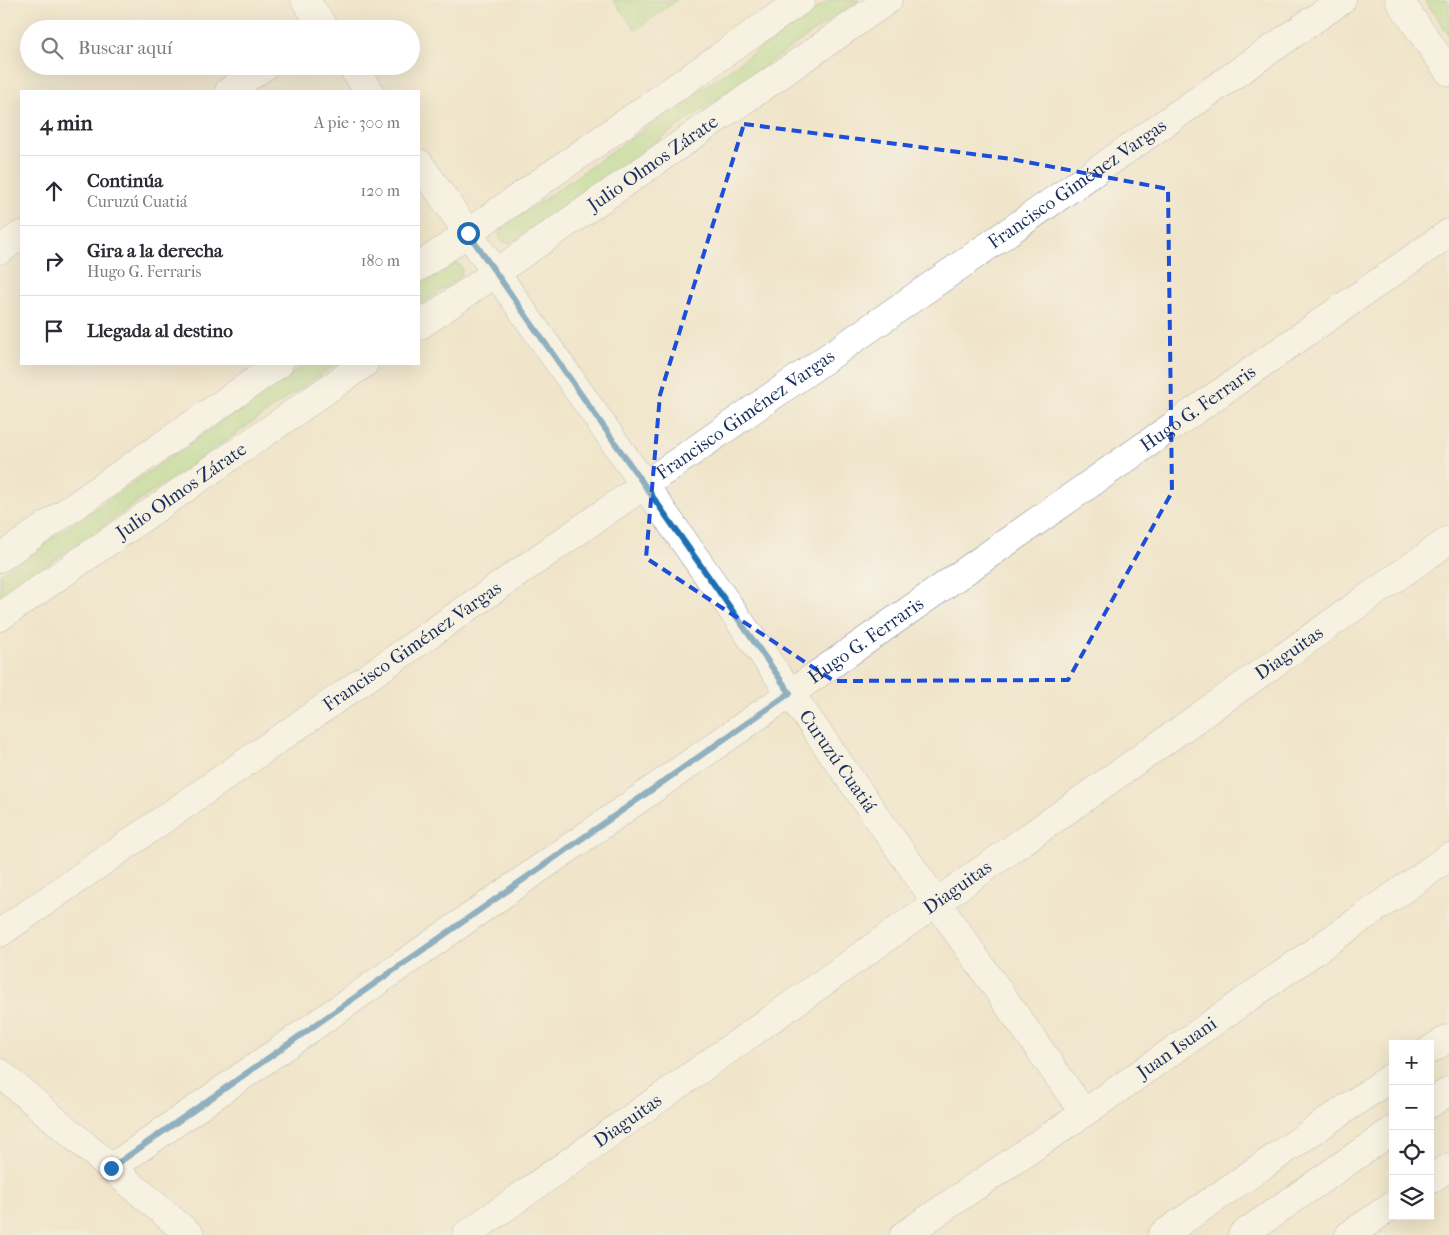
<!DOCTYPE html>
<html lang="es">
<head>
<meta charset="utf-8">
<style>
  body { margin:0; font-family:"IM FELL French Canon",serif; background:#f2f2f3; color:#2b2b33 }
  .controls { position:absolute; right:15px; bottom:15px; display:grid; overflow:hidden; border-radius:0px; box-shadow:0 5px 20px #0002 }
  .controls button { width:45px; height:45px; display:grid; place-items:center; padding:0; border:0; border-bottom:1px solid #e1e1e2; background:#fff; color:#2b2b33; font:25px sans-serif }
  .stop { position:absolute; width:15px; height:15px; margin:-11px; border:4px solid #1f6fb2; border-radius:50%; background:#fff }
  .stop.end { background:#1f6fb2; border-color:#fff; box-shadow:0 1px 5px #0008 }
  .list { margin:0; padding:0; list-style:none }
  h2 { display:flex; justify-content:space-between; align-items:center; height:65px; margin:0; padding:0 20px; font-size:21px }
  h2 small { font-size:16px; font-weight:400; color:#7c7c81 }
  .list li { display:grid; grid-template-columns:32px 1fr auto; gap:15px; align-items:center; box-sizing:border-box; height:70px; padding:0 20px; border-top:1px solid #e1e1e2 }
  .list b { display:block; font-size:19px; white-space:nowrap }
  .list p { margin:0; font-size:16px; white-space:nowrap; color:#7c7c81 }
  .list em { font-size:16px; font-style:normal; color:#7c7c81 }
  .icon { flex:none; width:28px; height:28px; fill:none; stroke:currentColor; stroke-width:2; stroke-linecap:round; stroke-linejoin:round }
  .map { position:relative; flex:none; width:1449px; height:1235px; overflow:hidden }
  .search { position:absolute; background:#fff; box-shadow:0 5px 20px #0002; left:20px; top:20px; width:400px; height:55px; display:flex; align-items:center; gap:12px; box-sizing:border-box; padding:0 18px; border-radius:28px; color:#7c7c81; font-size:19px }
  .panel { position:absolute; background:#fff; box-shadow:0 5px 20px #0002; left:20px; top:90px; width:400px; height:275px; border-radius:0px }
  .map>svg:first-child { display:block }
  .green { fill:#a9d886; stroke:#628472 }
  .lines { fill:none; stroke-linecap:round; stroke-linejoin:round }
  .minor-casing { stroke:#868a94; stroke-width:29 }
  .tertiary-casing { stroke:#868a94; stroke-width:29 }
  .motorway-casing { stroke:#868a94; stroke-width:29 }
  .minor { stroke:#fff; stroke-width:28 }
  .tertiary { stroke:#fff; stroke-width:28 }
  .motorway { stroke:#fff; stroke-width:28 }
  .route { stroke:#1f6fb2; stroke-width:6 }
  .marked { fill:none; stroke:#1d4ed8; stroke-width:4; stroke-dasharray:10 6; stroke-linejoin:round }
  .labels { text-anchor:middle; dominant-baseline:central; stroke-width:4; stroke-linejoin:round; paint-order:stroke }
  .street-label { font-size:19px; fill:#1b2f5e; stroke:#f7f3e8 }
</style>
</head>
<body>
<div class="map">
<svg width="1449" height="1235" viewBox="0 0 1449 1235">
  <rect width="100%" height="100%" fill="#f7f3e8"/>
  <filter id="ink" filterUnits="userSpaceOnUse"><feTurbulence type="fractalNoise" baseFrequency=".02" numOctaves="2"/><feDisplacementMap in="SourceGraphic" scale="10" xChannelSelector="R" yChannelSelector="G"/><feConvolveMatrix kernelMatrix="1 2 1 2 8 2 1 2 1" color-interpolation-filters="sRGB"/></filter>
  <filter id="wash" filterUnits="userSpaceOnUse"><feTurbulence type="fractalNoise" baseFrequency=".0096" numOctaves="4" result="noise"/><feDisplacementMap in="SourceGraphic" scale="20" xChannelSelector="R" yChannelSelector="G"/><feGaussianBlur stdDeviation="1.12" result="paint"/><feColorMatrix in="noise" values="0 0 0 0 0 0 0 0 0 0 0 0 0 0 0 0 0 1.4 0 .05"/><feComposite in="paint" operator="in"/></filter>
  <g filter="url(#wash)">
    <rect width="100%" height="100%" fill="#f0e5cb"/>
    <path class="green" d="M613 0H677L636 30Z
      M829 0H859L513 242 506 243 501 240 499 234 503 228Z
      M1425 0H1447L1449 3V35Z
      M455 262C463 266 464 271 459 278L419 306V285L450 264Z
      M305 364H336L0 598V574Z"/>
  </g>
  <g filter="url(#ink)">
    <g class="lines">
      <g class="minor-casing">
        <g id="minor">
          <path d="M305 0 325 29"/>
          <path d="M351 66 369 91"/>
          <path d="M229 91 265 66"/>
          <path id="s1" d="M419 163 1084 1113"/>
          <path d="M0 250 21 235"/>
          <path d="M419 267 801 0"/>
          <path id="s2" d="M419 326 888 0"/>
          <path d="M0 558 279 364"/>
          <path id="s3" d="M0 617 364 364"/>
          <path id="s4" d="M0 933 1342 0"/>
          <path d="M0 1073 190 1235"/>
          <path id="s5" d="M111 1168 1449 233"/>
          <path id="s6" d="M466 1235 1449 540"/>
        </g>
      </g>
      <g class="tertiary-casing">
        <g id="tertiary">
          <path d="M1399 0 1449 72"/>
          <path id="s7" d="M904 1235 1084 1113 1449 857"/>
        </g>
      </g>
      <g class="motorway-casing">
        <path id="motorway" d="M1430 1050 1449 1038
          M1430 1104 1449 1091
          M1430 1180 1449 1167
          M1162 1235 1393 1076
          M1242 1235 1393 1130
          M1349 1235 1393 1205"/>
      </g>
      <use href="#minor" class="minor"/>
      <use href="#tertiary" class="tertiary"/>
      <use href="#motorway" class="motorway"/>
    </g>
  </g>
  <g class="lines" filter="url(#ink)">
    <path class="route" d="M111 1168 790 693 468 233"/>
  </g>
  <path d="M0 0H1449V1235H0ZM744 124 1011 159 1168 189 1172 492 1068 680 834 681 646 558 660 395Z" fill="#f0e5cb" fill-opacity=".55" fill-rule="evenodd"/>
  <path class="marked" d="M744 124 1011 159 1168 189 1172 492 1068 680 834 681 646 558 660 395Z"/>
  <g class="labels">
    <g class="street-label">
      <text stroke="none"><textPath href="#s2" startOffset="285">Julio Olmos Zárate</textPath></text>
      <text stroke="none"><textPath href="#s4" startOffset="1312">Francisco Giménez Vargas</textPath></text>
      <text stroke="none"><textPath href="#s5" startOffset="1326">Hugo G. Ferraris</textPath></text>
      <text stroke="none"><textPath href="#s4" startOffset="908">Francisco Giménez Vargas</textPath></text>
      <text stroke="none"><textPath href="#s3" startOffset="221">Julio Olmos Zárate</textPath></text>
      <text stroke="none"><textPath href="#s5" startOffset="921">Hugo G. Ferraris</textPath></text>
      <text stroke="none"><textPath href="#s4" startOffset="502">Francisco Giménez Vargas</textPath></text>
      <text stroke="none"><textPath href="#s6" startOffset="1008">Diaguitas</textPath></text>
      <text stroke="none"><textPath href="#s1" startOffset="730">Curuzú Cuatiá</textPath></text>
      <text stroke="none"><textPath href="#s6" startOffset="602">Diaguitas</textPath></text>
      <text stroke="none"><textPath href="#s7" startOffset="331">Juan Isuani</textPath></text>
      <text stroke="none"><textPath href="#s6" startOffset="198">Diaguitas</textPath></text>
    </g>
  </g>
</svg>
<div class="controls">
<button>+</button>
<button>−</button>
<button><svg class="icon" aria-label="locate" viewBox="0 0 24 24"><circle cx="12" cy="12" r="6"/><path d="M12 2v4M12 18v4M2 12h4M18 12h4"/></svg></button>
<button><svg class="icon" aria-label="layers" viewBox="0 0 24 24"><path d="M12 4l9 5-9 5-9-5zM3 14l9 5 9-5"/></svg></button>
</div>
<div class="stop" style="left:468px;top:233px"></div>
<div class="stop end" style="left:111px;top:1168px"></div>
<div class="search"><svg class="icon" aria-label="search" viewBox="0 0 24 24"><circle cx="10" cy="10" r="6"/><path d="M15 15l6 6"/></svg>Buscar aquí</div>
<section class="panel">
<h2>4 min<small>A pie · 300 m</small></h2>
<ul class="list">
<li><svg class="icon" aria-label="ahead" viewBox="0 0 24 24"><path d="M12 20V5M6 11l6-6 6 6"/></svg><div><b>Continúa</b><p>Curuzú Cuatiá</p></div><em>120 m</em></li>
<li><svg class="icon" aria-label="right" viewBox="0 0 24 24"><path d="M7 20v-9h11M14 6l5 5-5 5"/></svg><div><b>Gira a la derecha</b><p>Hugo G. Ferraris</p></div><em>180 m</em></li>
<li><svg class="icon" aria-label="arrive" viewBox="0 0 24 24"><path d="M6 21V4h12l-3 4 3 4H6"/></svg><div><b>Llegada al destino</b></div></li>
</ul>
</section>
</div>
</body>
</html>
